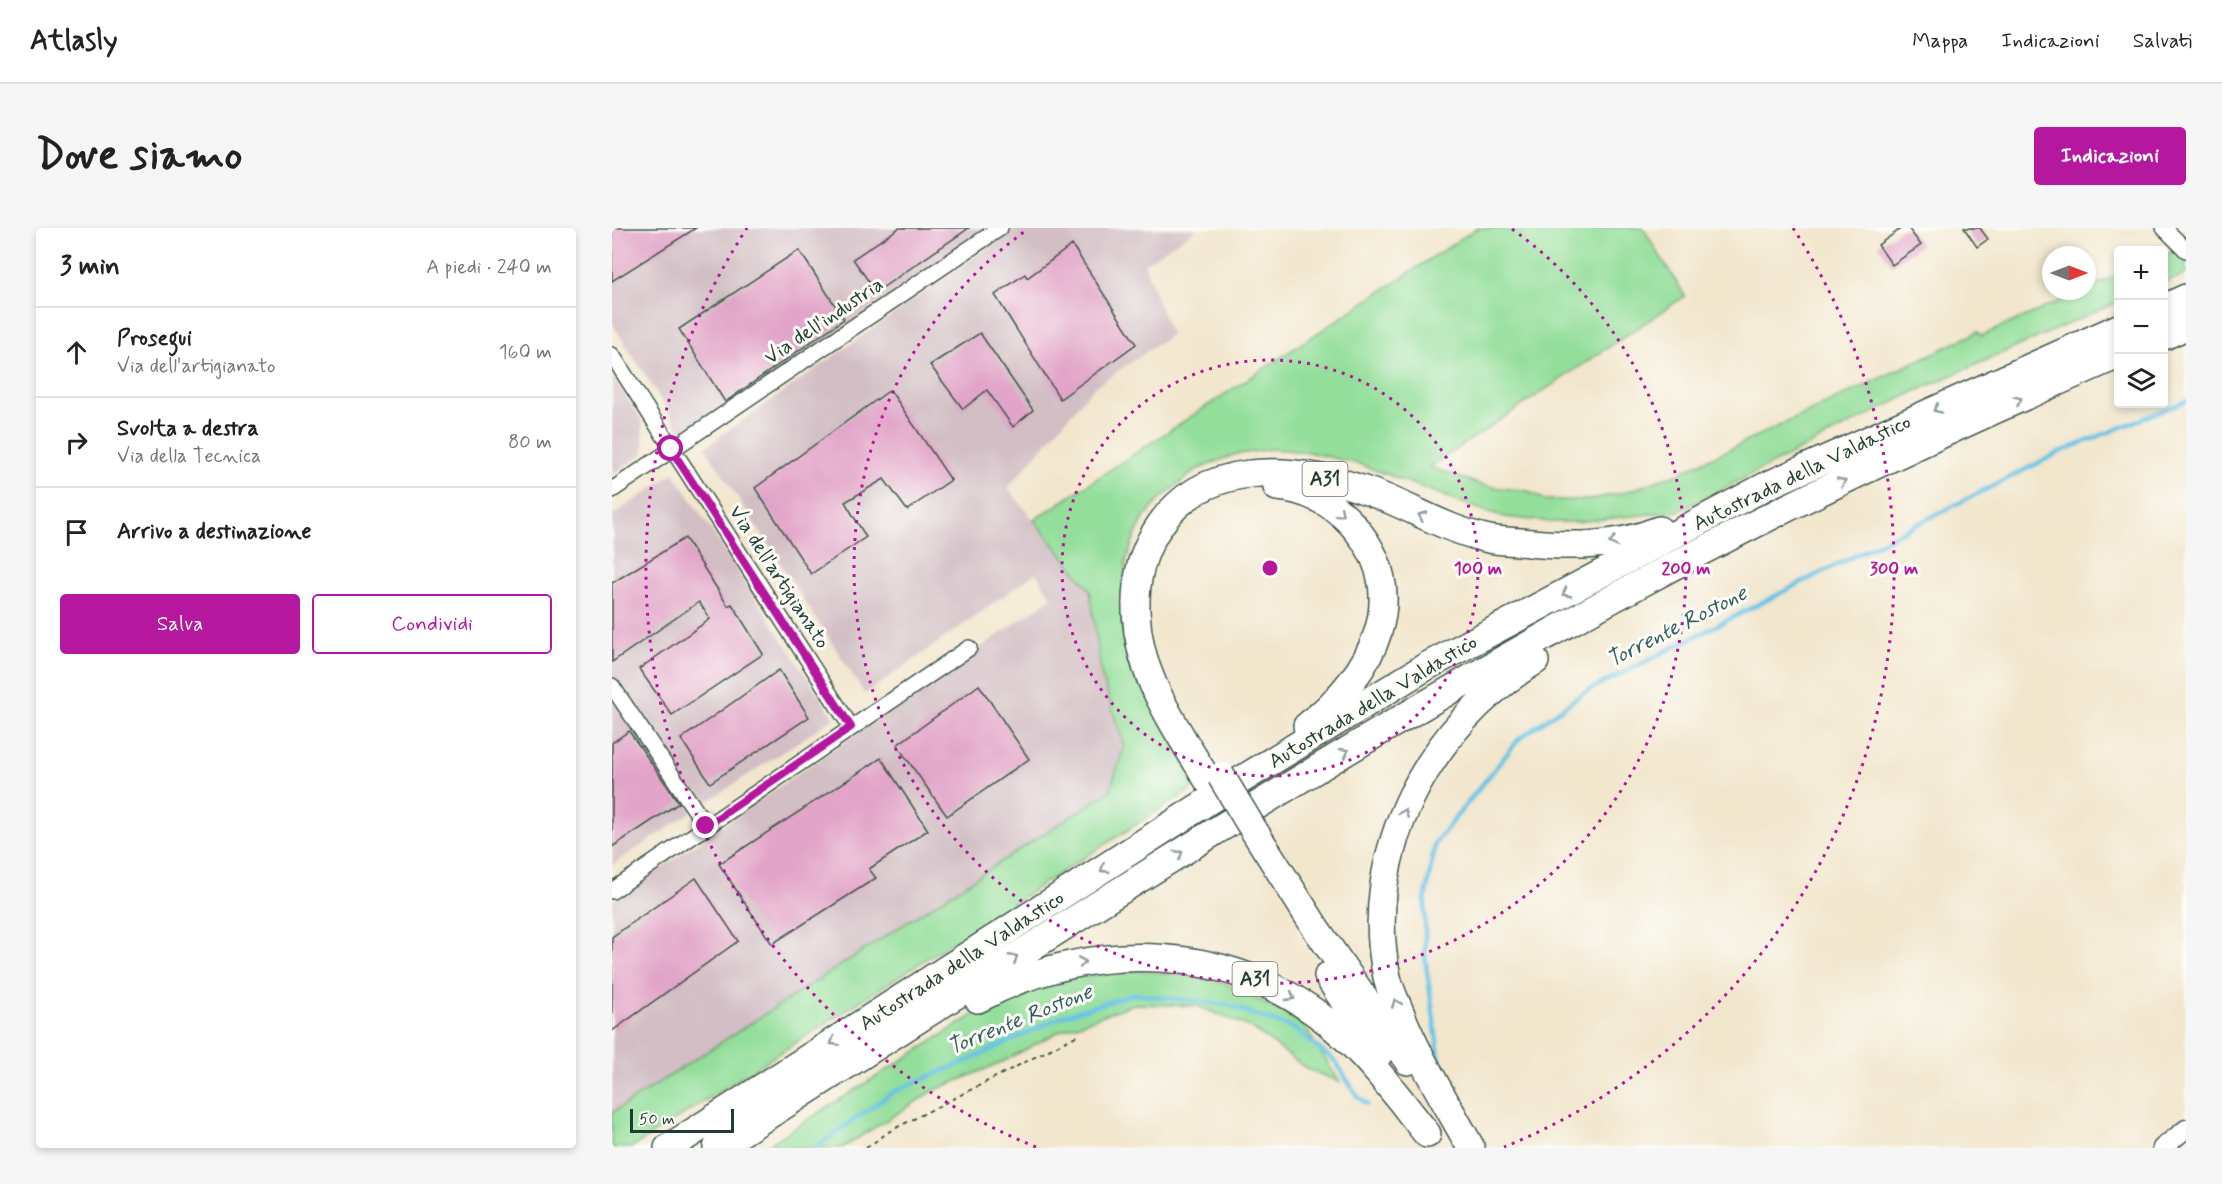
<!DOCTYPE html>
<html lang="it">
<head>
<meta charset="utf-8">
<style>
  body { margin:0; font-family:Mynerve,sans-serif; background:#f6f6f6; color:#222 }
  .controls { position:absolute; right:18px; top:18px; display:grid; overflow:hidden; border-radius:6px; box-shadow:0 3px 9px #0003 }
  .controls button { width:54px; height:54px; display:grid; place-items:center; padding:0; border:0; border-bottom:2px solid #e0e0e0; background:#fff; color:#222; font:30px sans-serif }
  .compass { position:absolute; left:1430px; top:18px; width:54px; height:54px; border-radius:50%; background:#fff; box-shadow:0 3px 9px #0003; rotate:90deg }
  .scale { position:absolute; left:18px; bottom:15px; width:104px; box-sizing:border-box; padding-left:6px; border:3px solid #1f3d34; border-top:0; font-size:16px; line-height:21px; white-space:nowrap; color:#1f3d34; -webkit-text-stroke:4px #fdfcf7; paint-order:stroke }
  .stop { position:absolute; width:18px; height:18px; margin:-14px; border:4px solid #b5179e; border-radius:50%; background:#fff }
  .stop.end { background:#b5179e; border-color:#fff; box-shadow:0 2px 6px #0008 }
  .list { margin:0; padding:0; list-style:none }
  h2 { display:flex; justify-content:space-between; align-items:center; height:78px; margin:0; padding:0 24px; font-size:26px }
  h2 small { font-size:20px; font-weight:400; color:#767676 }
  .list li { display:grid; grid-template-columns:39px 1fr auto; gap:18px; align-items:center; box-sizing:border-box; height:90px; padding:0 24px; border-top:2px solid #e0e0e0 }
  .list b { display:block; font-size:22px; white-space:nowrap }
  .list p { margin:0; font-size:20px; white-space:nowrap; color:#767676 }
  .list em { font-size:20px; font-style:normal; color:#767676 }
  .actions { display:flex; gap:12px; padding:18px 24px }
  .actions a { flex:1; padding:14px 0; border:2px solid #b5179e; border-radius:6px; text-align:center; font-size:21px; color:#b5179e }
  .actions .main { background:#b5179e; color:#fff }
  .icon { flex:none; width:33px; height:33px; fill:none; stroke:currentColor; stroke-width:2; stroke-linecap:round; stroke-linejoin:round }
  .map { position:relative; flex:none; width:1574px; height:920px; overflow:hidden; border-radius:6px }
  header { display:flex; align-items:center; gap:36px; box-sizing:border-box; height:84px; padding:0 30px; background:#fff; border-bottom:2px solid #e0e0e0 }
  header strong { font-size:28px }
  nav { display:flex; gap:33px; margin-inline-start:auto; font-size:21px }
  .intro { display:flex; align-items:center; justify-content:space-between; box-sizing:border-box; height:144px; padding:0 36px }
  h1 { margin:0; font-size:42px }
  .button { padding:15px 27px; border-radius:6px; background:#b5179e; color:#fff; font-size:21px; font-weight:700 }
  main { display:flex; gap:36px; padding:0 36px }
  aside { flex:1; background:#fff; border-radius:6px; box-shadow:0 3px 9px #0003 }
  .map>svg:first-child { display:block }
  .industrial { fill:#d2bec4 }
  .green { fill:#93de9a; stroke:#598e67; stroke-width:1.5 }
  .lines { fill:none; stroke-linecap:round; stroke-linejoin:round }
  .stream { stroke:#68c3e6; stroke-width:4.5 }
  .building { fill:#e2a4c8 }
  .minor-casing { stroke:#3f564b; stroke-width:18 }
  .tertiary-casing { stroke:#3f564b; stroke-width:21 }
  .motorway-casing { stroke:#3f564b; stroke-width:30 }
  .path { stroke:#3f564b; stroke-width:2; stroke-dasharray:4.5 4.5; stroke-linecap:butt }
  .minor { stroke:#fff; stroke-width:15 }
  .tertiary { stroke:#fff; stroke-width:18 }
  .motorway { stroke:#fff; stroke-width:27 }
  .motorway-bridge-casing { stroke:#3f564b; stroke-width:30; stroke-linecap:butt }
  .motorway-bridge { stroke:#fff; stroke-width:27 }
  .oneway { stroke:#8f9e9a }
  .route { stroke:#b5179e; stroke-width:8 }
  .ring { fill:none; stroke:#b5179e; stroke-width:3; stroke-dasharray:3 6 }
  .labels { text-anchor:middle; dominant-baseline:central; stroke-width:6; stroke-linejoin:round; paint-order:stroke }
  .shield { fill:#fdfcf7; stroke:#62766e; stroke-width:1.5 }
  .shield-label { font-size:20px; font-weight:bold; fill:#1f3d34 }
  .street-label { font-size:21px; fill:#1f3d34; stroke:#fdfcf7 }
  .water-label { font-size:22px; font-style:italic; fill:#315e60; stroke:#fdfcf7 }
  .centre { fill:#b5179e; stroke:#fdfcf7; stroke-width:3 }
  .ring-label { font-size:18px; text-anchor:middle; font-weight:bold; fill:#b5179e; stroke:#fdfcf7; stroke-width:6; stroke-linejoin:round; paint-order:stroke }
</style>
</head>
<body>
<header>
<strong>Atlasly</strong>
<nav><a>Mappa</a><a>Indicazioni</a><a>Salvati</a></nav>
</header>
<div class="intro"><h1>Dove siamo</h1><a class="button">Indicazioni</a></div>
<main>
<aside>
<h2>3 min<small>A piedi · 240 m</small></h2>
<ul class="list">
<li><svg class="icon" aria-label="ahead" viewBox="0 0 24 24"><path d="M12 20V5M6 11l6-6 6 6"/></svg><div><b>Prosegui</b><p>Via dell'artigianato</p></div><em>160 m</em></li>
<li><svg class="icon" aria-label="right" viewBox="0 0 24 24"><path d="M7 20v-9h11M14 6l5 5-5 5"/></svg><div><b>Svolta a destra</b><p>Via della Tecnica</p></div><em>80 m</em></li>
<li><svg class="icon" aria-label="arrive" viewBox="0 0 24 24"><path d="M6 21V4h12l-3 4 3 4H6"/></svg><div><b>Arrivo a destinazione</b></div></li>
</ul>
<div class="actions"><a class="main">Salva</a><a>Condividi</a></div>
</aside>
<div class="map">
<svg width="1574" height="920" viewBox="0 0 1574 920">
  <rect width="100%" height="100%" fill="#fdfcf7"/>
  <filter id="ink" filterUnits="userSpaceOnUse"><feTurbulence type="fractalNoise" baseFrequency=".0167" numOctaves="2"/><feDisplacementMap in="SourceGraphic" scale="12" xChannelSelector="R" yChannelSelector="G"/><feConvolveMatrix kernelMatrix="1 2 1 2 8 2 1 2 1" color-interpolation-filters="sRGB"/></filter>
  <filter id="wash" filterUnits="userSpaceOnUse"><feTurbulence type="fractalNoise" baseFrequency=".008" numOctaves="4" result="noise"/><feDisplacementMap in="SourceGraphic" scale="24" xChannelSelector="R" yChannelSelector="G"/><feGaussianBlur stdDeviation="1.35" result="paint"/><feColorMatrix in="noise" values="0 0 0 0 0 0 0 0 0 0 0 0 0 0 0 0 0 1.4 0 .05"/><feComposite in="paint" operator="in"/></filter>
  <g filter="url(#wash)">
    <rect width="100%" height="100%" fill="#f2e6cd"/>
    <path class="industrial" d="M0 0H374L73 210 0 95Z
      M403 0H586L532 36 559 107 481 160 396 260 478 362 489 445 512 518 498 563 0 885V674L440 370 424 345 253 466 93 219Z
      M0 148 30 192 32 225 0 246Z
      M62 245 222 490 0 637V288Z"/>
    <path class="green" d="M865 0H1031L1073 68 818 239 873 258 916 263 933 272H975L1014 264 1067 245 1366 104 1369 108 1471 63H1475V61L1506 47V74L1302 164 1067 283 964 294H939L893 289 867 281 747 236 696 224 659 221 621 227 584 242 548 271 532 290 522 310 514 333 511 385 586 557 19 920H0V885L498 563 512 518 489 445 478 362 422 292Z
      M1565 21 1574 30V46L1552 55V27Z
      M525 743 590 749 614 756 671 784 692 798 728 854 695 841 640 800 585 778 522 776 448 803 388 835 321 863 230 920H151L387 771 458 750Z"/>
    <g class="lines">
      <path class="stream" d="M825 840 828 834 813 729V673L823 615 907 511 971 465 1448 224 1574 173
        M202 920 281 864 364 829 453 787 522 766 616 777 683 801 724 834 745 868 755 876"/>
    </g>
    <g id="blocks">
      <path class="building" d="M0 0H84L0 53Z
        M287 0H357L264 64 241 31Z
        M1290 0H1296L1309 17 1280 37 1266 17Z
        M1352 0H1368L1376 11 1365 19Z
        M460 17 524 116 448 171 383 67 413 46 415 50Z
        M187 22 232 91 113 174 67 101Z
        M368 105 421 182 401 199 375 162 351 181 318 137Z
        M278 162 339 252 295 282 272 251 233 274 254 309 199 346 143 260Z
        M73 310 116 378 120 376 151 426 60 487 27 441 98 391 87 374 0 434V355Z
        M167 442 197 489 98 555 69 511Z
        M367 457 417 531 335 588 285 517Z
        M17 503 67 575 0 619V515Z
        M269 530 316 602 257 641 264 650 160 716 107 636Z
        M84 650 126 713 0 803V709Z"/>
    </g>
  </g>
  <g filter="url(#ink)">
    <use href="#blocks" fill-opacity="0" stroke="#3f564b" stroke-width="1.5"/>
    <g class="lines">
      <g class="minor-casing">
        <path id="minor" d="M1552 0 1574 22
          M0 127 239 499
          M0 262 388 0
          M0 458 94 598
          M0 663 357 420"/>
      </g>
      <g class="tertiary-casing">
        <path id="tertiary" d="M1550 920 1574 901"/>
      </g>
      <g class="motorway-casing">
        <path id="motorway" d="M1552 80 1574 70
          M1552 108 1574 98
          M665 259C693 261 719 274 738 294 805 366 760 447 695 498
          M597 554C578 523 556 490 541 456 522 413 516 357 538 314 581 228 681 236 758 264 798 278 834 302 877 311 887 313 898 313 908 314 955 319 1003 320 1047 302
          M641 601 705 702 796 833
          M716 748 766 827
          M366 771C479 709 627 714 726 803 760 833 787 871 815 906
          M56 920 629 552 815 438 1154 258 1506 100
          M105 920C408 727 708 528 1024 358 1181 273 1343 198 1506 127
          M859 920C834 874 805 828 786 779 782 770 777 759 775 749 748 626 818 496 923 433"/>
      </g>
      <path class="path" d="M254 920 278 903 468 806"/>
      <use href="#minor" class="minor"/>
      <use href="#tertiary" class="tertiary"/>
      <use href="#motorway" class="motorway"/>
      <g class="motorway-bridge-casing">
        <path id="motorway-bridge" d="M609 548 641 601"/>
      </g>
      <use href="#motorway-bridge" class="motorway-bridge"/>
    </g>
    <defs><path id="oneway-chevron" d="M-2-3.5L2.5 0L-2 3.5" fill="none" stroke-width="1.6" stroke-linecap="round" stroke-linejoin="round" transform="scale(1.5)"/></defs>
    <g class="oneway">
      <use href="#oneway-chevron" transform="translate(1406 172) rotate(-24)"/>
      <use href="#oneway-chevron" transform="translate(1325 181) rotate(156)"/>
      <use href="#oneway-chevron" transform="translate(1230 254) rotate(-25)"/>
      <use href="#oneway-chevron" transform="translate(728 285) rotate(40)"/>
      <use href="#oneway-chevron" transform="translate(810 288) rotate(-155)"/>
      <use href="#oneway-chevron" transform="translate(1001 314) rotate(168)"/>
      <use href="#oneway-chevron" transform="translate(954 365) rotate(152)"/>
      <use href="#oneway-chevron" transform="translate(733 524) rotate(-31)"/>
      <use href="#oneway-chevron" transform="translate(792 585) rotate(-68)"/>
      <use href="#oneway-chevron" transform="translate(567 626) rotate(-32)"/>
      <use href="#oneway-chevron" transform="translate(492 641) rotate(147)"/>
      <use href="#oneway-chevron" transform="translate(402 730) rotate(-33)"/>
      <use href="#oneway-chevron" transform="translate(470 734) rotate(-10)"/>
      <use href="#oneway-chevron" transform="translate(679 769) rotate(30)"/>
      <use href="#oneway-chevron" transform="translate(784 775) rotate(-111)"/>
      <use href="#oneway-chevron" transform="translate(222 814) rotate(148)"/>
    </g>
  </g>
  <g class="lines" filter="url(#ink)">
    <path class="route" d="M59 221 239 499 94 598"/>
  </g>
  <g class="ring">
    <circle cx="658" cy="340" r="208"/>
    <path d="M900 1A416 416 0 1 1 416 1"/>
    <path d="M424 919A624 624 0 0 1 135 0M1181 0A624 624 0 0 1 892 919"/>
  </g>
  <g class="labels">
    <g class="shield">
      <rect x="690.5" y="234" width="45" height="34" rx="4.5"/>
      <rect x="620.5" y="734" width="45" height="34" rx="4.5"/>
    </g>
    <g class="shield-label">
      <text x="713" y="251">A31</text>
      <text x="643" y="751">A31</text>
    </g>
    <g class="street-label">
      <text transform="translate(212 93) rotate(-34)">Via dell'industria</text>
      <text transform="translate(1190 245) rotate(-26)">Autostrada della Valdastico</text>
      <text transform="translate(167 349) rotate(57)">Via dell'artigianato</text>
      <text transform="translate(761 474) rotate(-31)">Autostrada della Valdastico</text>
      <text transform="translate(350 733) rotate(-33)">Autostrada della Valdastico</text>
    </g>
    <g class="water-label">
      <text transform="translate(1065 399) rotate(-27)">Torrente Rostone</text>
      <text transform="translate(408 792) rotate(-22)">Torrente Rostone</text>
    </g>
  </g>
  <circle cx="658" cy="340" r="9" class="centre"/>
  <g class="ring-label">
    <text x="866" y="346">100 m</text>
    <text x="1074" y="346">200 m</text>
    <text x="1282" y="346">300 m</text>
  </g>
</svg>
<div class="controls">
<button>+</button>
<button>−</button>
<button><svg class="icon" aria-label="layers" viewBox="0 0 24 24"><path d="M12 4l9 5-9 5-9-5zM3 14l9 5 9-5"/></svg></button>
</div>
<svg class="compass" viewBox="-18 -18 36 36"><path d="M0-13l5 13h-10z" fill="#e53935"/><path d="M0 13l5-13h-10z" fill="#767676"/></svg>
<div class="scale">50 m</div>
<div class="stop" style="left:59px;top:221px"></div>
<div class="stop end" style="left:94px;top:598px"></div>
</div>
</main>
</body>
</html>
